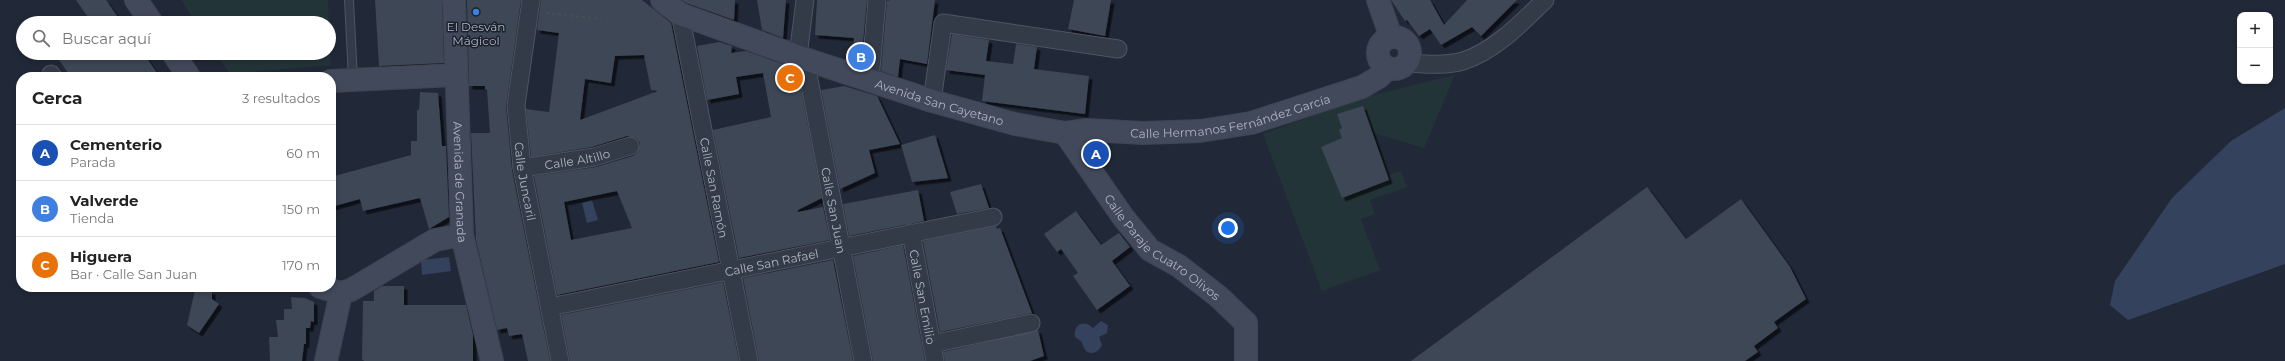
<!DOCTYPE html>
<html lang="es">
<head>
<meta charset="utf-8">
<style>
  body { margin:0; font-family:Montserrat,sans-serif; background:#f2f2f2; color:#222 }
  .controls { position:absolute; right:12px; top:12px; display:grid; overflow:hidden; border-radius:8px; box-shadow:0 2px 6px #0003 }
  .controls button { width:36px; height:36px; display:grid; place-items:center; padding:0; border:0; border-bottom:1px solid #e0e0e0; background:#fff; color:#222; font:20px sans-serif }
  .you { position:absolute; left:1228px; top:228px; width:14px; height:14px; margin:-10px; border:3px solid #fff; border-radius:50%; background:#1a73e8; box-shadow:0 0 0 6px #1a73e833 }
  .badge { display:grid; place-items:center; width:26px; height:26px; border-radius:50%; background:#4d5d81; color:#fff; font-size:13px; font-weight:700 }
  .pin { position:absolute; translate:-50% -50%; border:2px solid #fff; box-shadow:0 1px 4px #0006 }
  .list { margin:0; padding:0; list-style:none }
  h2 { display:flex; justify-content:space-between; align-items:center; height:52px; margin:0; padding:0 16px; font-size:17px }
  h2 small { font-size:13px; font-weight:400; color:#767676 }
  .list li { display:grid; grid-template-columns:26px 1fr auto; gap:12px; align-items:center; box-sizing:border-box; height:56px; padding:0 16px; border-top:1px solid #e0e0e0 }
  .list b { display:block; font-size:15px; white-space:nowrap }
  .list p { margin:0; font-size:13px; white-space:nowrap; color:#767676 }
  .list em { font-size:13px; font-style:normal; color:#767676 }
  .icon { flex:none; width:22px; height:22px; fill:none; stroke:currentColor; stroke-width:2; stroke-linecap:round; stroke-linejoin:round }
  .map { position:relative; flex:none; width:2285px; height:361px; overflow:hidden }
  .search { position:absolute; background:#fff; box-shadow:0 2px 6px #0003; left:16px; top:16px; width:320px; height:44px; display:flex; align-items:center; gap:10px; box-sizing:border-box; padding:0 14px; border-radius:22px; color:#767676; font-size:15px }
  .panel { position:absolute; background:#fff; box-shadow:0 2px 6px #0003; left:16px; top:72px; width:320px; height:220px; border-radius:16px }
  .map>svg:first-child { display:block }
  .green { fill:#233438 }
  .water { fill:#35425e }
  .building { fill:#3d4657; fill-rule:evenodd; filter:url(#shadow) }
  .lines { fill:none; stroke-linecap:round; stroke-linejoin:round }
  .lane-casing { stroke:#4f5562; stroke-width:10 }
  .street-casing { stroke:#4f5562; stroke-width:19 }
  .secondary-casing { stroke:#3e4451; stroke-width:24 }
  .path { stroke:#405156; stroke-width:2.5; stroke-dasharray:3 3; stroke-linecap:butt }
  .lane { stroke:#343b48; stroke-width:8 }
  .street { stroke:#343b48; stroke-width:17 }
  .secondary { stroke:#42495b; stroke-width:22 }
  .shop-dot { fill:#3f7fe0; stroke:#1a202c; stroke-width:1.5 }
  .labels { text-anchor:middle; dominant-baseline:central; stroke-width:3; stroke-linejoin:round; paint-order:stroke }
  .poi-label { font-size:12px; fill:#afb5c4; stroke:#1a202c }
  .street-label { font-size:12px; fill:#afb5c4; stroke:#1a202c }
</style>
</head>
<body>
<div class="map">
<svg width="2285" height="361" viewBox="0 0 2285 361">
  <defs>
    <filter id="shadow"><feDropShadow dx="3.5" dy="3.5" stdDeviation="0" flood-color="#0009"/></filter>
  </defs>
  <rect width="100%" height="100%" fill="#212837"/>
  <path class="green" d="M181 0H328L329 23H196Z
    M329 24 331 65 230 74 216 53H329Z
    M1455 75 1424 148 1373 133 1389 175 1401 171 1407 187 1370 200 1375 214 1361 219 1380 270 1322 291 1263 134 1360 98Z"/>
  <path class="water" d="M2285 108V264L2128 320 2110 305 2115 281 2172 198 2231 141Z
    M592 200 598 220 587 223 582 203Z
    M449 257 451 271 422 275 421 260Z
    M1101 321 1108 325 1107 333 1099 337 1102 345C1096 357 1084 355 1082 342L1075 337C1073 324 1084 319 1093 328Z"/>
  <path class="building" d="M76 0H106L122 23H92Z
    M375 0H442L444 63 379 66Z
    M467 0H521L506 106 512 170 550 361H528L522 334 509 336 507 328 497 330 476 240 471 133H490L487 90 485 89V86H469Z
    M541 0H642L671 23 719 262 557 295 534 176 596 167 633 156 638 152 640 143 636 138 627 136 592 147 531 157 526 109 549 112 559 33 537 30ZM644 55 651 90 658 91 580 120 585 79 611 83 615 56ZM617 191 632 228 571 240 564 202Z
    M682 0H735L734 20 686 3Z
    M757 0H786L783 38 762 30Z
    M817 0H867L861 64 852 61 854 38 815 35Z
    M890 0H935L927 64 900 59 898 77 881 71 887 1Z
    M1074 0H1111L1105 36 1068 29Z
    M1391 0H1430L1444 25 1467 0H1517L1481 36 1472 27 1441 45 1430 29 1419 36 1407 20 1405 21Z
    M952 34 989 40 986 61 1013 64 1016 44 1037 47 1034 69 1089 76 1085 114 982 101 985 75 946 70Z
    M719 42 732 46 731 53 746 51 797 69 822 198 798 210V212L823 207 830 240 739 258 713 130 771 117 763 73 736 77 739 94 707 100 697 46Z
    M54 53H143L160 77H71Z
    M844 86 877 96 900 144 869 150 875 173 840 189 821 90Z
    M420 92 438 93 442 146H446L449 217 429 229 420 198 363 211 360 199 331 207V177L411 155V141H417V110H419Z
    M1363 106 1389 180 1342 198 1321 147 1342 138 1339 130 1342 128 1337 114Z
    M935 135 948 178 912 182 901 145Z
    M981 184 989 208 957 214 950 192Z
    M1647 187 1686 239 1741 199 1790 267 1806 299 1774 322 1778 328 1754 346 1758 352 1745 361H1411Z
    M918 190 924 221 849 236 843 204Z
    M1076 211 1101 245 1119 233 1130 247 1112 261 1130 286 1097 310 1073 276 1078 273 1061 249 1057 252 1044 234Z
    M996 226 997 229 1000 228 1032 313 940 332 923 241Z
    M903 245 925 361H873L853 256Z
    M833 260 853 361H759L743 278Z
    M723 282 739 361H570L561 315Z
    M382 286H404V305H466L473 335V361H364L362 359 363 301H374V291Z
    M195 290 212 291V299L219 304 199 333 187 325Z
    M291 297 305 298 314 302V322L311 321 310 328H306V344H304L302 361H270L269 337H278L276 320H284V309H292Z
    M1038 330 1044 356 1030 361H945L943 352Z"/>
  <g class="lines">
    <g class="lane-casing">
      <path id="lane" d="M349 0 353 79"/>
    </g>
    <g class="street-casing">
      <g id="street">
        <path id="s1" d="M531 0 516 105 522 168 560 361"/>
        <path id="s2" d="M680 14 749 361"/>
        <path d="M798 56 805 0"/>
        <path id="s3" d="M805 59 863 361"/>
        <path d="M1407 63C1426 64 1445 66 1463 61 1495 51 1521 23 1545 0"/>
        <path d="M51 74 53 77"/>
        <path d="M870 80 877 0"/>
        <path d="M932 101 943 23 1118 49"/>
        <path id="s4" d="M522 168 594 157 630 146"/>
        <path id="s5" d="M911 233 935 361"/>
        <path id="s6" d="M550 307 993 217"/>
        <path d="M932 344 1031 323"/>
      </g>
    </g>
    <g class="secondary-casing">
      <g id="secondary">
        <path d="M136 0 152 23"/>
        <path id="s7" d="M454 0 462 235 492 361"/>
        <path id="s8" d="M662 0 680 14 805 59 932 101 1015 124 1065 133 1087 130 1143 133 1200 131 1251 123 1362 87 1379 77 1388 68"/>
        <path d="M1378 0 1391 37"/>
        <circle cx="1394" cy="53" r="16"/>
        <path d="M173 53 189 77"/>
        <path d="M331 81 455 75"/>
        <path id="s9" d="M1065 133 1123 217 1150 250 1179 266 1219 297 1246 323V361"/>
        <path d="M320 287 341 293 351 290 435 240 462 235"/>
        <path d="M326 361 341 293"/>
      </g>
    </g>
    <path class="path" d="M546 13 601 19"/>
    <use href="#lane" class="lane"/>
    <use href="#street" class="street"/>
    <use href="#secondary" class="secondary"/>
  </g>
  <circle class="shop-dot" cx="476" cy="12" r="4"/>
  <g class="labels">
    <g class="poi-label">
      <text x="476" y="26">El Desván<tspan x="476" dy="14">Mágicol</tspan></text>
    </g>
    <g class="street-label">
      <text stroke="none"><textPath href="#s8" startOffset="297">Avenida San Cayetano</textPath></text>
      <text stroke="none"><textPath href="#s8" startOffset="594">Calle Hermanos Fernández García</textPath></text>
      <text stroke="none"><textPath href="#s4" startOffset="56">Calle Altillo</textPath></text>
      <text stroke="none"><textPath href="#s1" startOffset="183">Calle Juncaril</textPath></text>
      <text stroke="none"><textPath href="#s7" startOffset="182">Avenida de Granada</textPath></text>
      <text stroke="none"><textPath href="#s2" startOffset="177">Calle San Ramón</textPath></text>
      <text stroke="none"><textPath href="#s3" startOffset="154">Calle San Juan</textPath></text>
      <text stroke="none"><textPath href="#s9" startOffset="152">Calle Paraje Cuatro Olivos</textPath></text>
      <text stroke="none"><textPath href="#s6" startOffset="226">Calle San Rafael</textPath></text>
      <text stroke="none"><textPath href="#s5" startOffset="65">Calle San Emilio</textPath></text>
    </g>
  </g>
</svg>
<div class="controls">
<button>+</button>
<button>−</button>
</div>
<div class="you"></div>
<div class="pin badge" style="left:1096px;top:154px;background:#1a4fb4">A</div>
<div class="pin badge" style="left:861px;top:57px;background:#3f7fe0">B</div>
<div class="pin badge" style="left:790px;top:78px;background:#e8710a">C</div>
<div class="search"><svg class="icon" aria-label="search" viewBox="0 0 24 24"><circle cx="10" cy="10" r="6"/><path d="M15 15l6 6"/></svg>Buscar aquí</div>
<section class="panel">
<h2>Cerca<small>3 resultados</small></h2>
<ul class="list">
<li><span class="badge" style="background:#1a4fb4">A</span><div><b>Cementerio</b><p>Parada</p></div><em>60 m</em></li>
<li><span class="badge" style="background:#3f7fe0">B</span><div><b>Valverde</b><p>Tienda</p></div><em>150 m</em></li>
<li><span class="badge" style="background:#e8710a">C</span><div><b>Higuera</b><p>Bar · Calle San Juan</p></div><em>170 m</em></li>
</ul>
</section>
</div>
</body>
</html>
